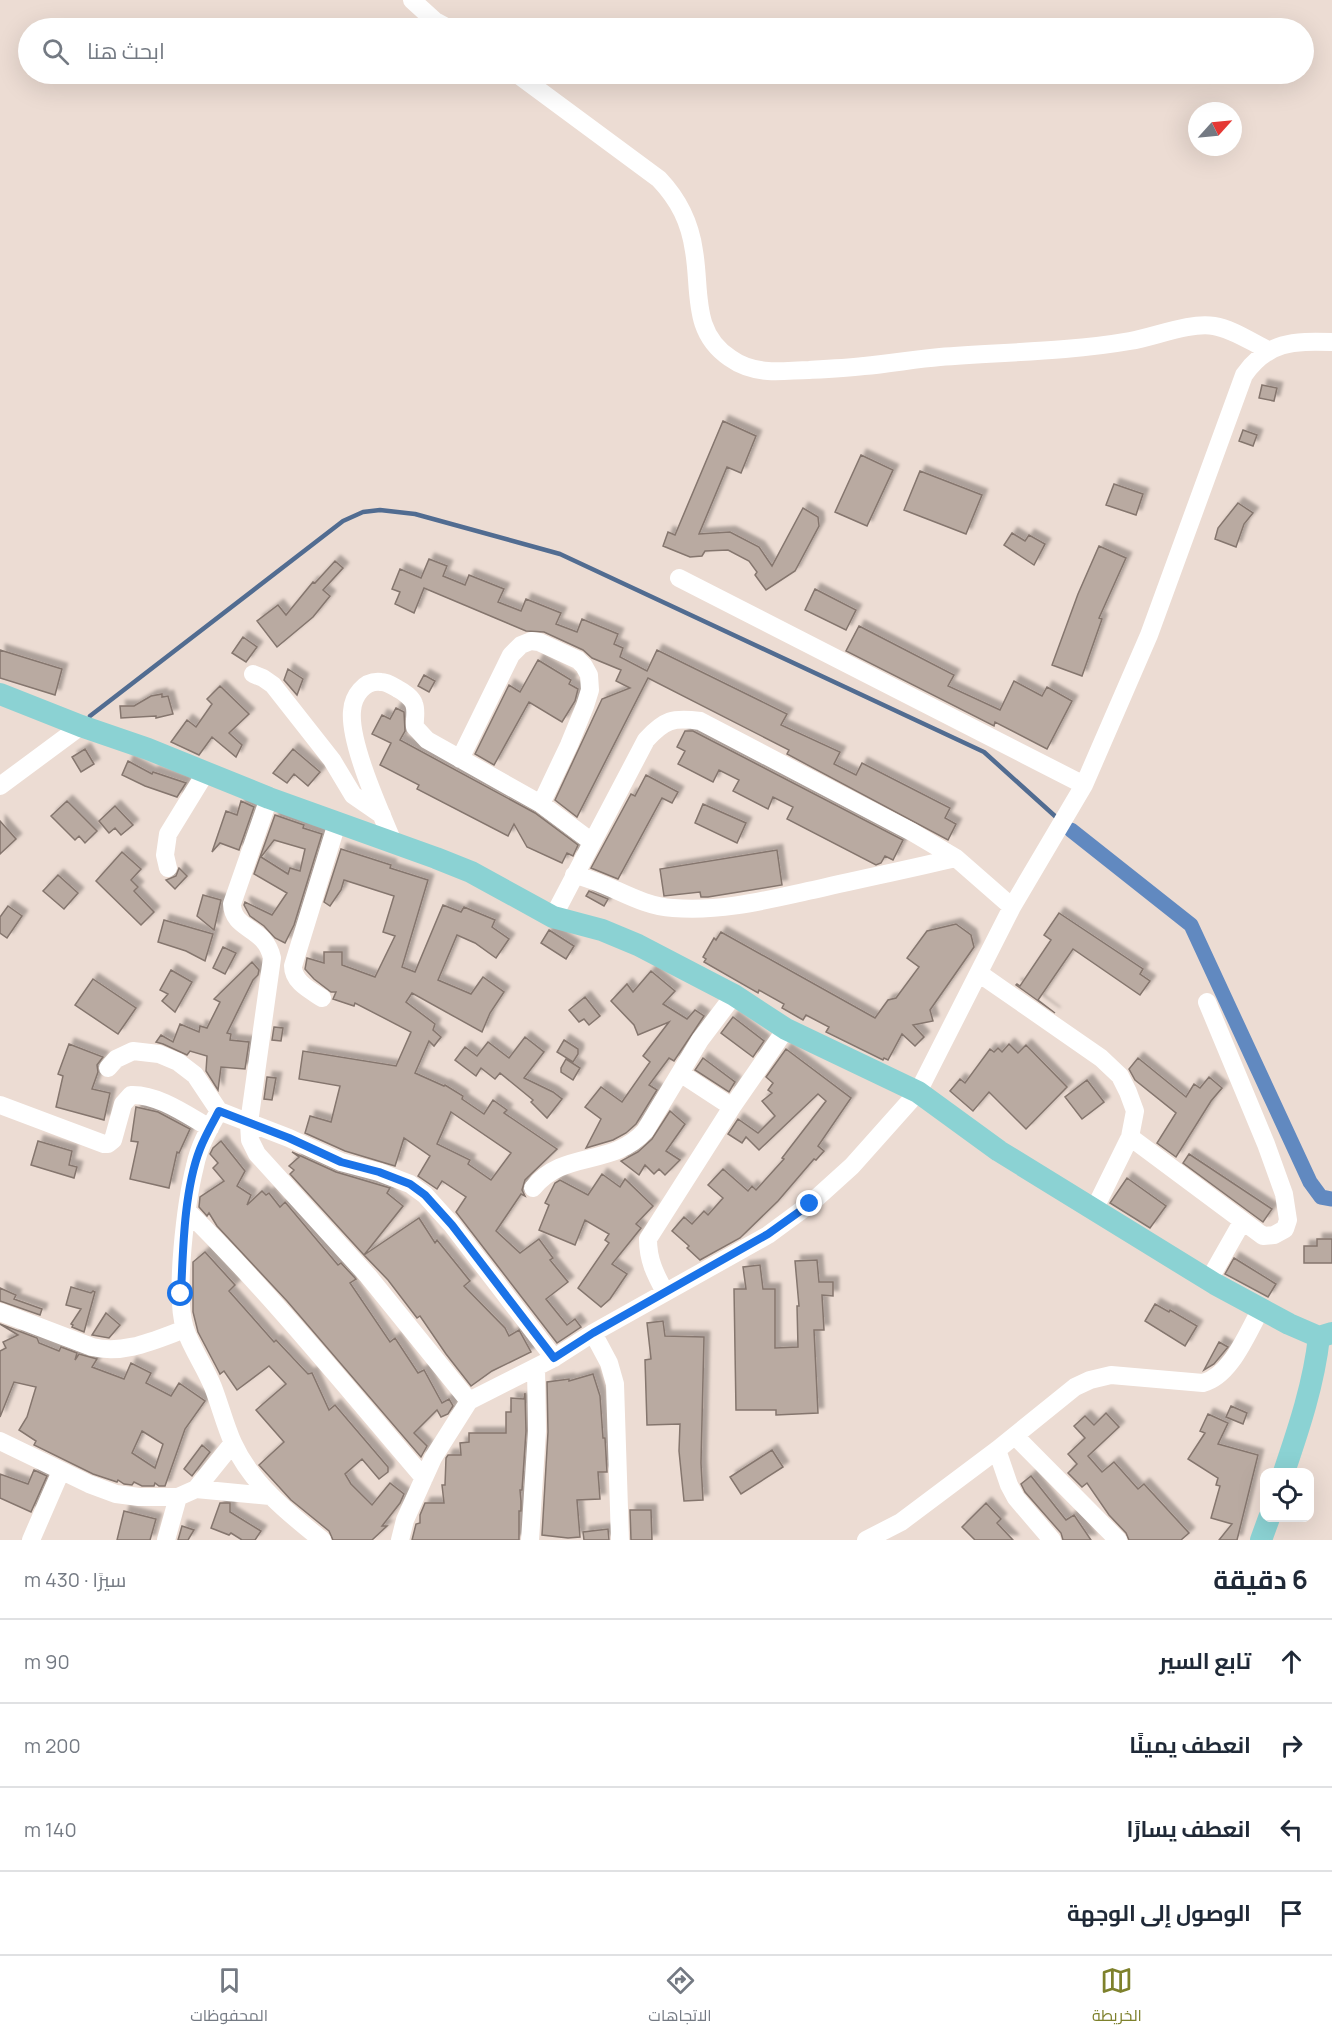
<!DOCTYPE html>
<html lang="ar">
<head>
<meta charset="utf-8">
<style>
  body { margin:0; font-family:Manrope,Cairo,sans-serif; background:#f6f6f7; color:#1f2937; direction:rtl }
  .controls { position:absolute; right:18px; bottom:18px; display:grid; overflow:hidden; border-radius:12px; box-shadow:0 6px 24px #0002 }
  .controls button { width:54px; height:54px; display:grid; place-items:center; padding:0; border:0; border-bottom:2px solid #e0e1e3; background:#fff; color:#1f2937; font:30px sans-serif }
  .compass { position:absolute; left:1188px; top:102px; width:54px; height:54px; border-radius:50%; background:#fff; box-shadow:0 6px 24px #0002; rotate:63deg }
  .stop { position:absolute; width:18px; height:18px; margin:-14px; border:4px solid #1a73e8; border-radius:50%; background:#fff }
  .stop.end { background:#1a73e8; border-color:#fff; box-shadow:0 2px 6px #0008 }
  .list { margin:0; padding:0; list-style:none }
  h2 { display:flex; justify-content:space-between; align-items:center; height:78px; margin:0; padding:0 24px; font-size:26px }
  h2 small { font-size:20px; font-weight:400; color:#747a83 }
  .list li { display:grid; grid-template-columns:39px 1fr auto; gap:18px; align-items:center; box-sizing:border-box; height:84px; padding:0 24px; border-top:2px solid #e0e1e3 }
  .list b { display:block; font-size:22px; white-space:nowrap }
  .list em { font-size:20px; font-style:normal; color:#747a83 }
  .icon { flex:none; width:33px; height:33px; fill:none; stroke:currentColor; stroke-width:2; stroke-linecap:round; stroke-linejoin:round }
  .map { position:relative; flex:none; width:1332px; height:1540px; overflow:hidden; direction:ltr }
  .search { position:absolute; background:#fff; box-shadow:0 6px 24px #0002; left:18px; right:18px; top:18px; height:66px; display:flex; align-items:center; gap:15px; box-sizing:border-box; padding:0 21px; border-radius:33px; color:#747a83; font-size:22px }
  .sheet { height:414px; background:#fff }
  nav { display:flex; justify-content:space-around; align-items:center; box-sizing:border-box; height:84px; border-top:2px solid #e0e1e3; background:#fff; font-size:16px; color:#747a83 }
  nav a { display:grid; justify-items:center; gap:3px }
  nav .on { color:#7e812c }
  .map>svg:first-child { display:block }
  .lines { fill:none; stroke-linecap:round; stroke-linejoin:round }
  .stream { stroke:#516c91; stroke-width:4.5 }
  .canal { stroke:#6189c0; stroke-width:15 }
  .building { fill:#b9aaa1; stroke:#85766e; stroke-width:1.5; fill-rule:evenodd; filter:url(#shadow) }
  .minor { stroke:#fff; stroke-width:18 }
  .major { stroke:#8bd2d3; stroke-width:22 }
  .route { stroke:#1a73e8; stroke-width:8 }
</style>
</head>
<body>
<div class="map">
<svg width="1332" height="1540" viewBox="0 0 1332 1540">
  <defs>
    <filter id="shadow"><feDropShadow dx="5.5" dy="-5.5" stdDeviation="1.5" flood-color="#0004"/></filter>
  </defs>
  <rect width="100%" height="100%" fill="#ecdcd3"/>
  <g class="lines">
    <path class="stream" d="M90 716 343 521 363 512 380 510 415 514 560 554 984 752 1056 817"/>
    <path class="canal" d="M1071 830 1191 925 1310 1182 1321 1197 1332 1199"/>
  </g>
  <path class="building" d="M1262 385 1277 388 1274 401 1259 398Z
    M723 421 756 436 741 473 727 467 699 534 730 532 759 547 772 566 803 508 818 517 819 526 795 571 766 590 755 575 757 572 749 561 728 550 705 551 702 556 690 557 663 546 668 532 675 535Z
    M1243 430 1257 435 1253 446 1239 441Z
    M861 455 893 470 867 526 835 512Z
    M920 471 982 495 966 534 904 510Z
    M1114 484 1143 494 1136 515 1106 505Z
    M1238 503 1253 513 1244 524 1236 547 1215 539 1218 528Z
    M1012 533 1025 541 1029 535 1045 544 1034 565 1004 545Z
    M1099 546 1126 558 1099 618 1102 619 1082 676 1052 665 1078 594Z
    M429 559 447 566 443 576 465 585 469 575 504 589 498 602 521 611 526 599 561 613 556 624 577 632 582 619 618 634 614 644 623 648 620 657 647 671 657 650 787 714 781 725 840 752 834 764 856 775 862 763 950 808 945 818 956 824 948 840 787 754 789 750 648 678 577 817 555 800 602 699 630 688 616 681 621 670 592 658 583 650 544 632 526 631 424 588 414 613 395 604 400 592 392 589 400 569 421 578Z
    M335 561 343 568 323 590 330 596 313 617 277 647 257 621 278 605 286 615 313 582 315 583Z
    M815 589 856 610 846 630 805 610Z
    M859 626 954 675 948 686 1000 710 1014 681 1042 696 1047 687 1072 701 1047 749 995 722 994 726 846 651Z
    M243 637 257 647 246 662 232 653Z
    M0 650 62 669 55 695 0 678Z
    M538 660 571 680 569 684 578 689 575 701 562 722 529 702 494 765 475 754 509 685 520 692Z
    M288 669 303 679 297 695 284 680Z
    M424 675 435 681 429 692 418 686Z
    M220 686 249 714 229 733 242 745 236 757 212 737 199 755 171 742 187 720 196 727 212 704 207 699Z
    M162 694V697L168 696 173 714 156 718V716L121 718 120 706H134L151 696Z
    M396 708 404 712 405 731 400 740 535 813 578 845 573 856 567 853 562 863 527 847 514 824 508 836 417 789 419 785 380 765 391 743 372 734 382 715 390 719Z
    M685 731H693L903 840 893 860 885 856 881 863 876 865 787 819 793 807 773 797 768 809 733 791 739 780 719 770 713 782 678 764 685 751 677 747Z
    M85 749 94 764 81 772 72 757Z
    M293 749 320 772 308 786 294 774 287 783 273 773Z
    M128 761 152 774 153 772 186 783 177 797 145 786 122 775Z
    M646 775 678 792 672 803 662 798 618 879 591 868 631 794 635 796Z
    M67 801 97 831 85 843 79 836 75 840 51 816Z
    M241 801 254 807 239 850 220 843 212 852 226 811 237 815Z
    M703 804 746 823 737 843 695 823Z
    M115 806 133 825 121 835 115 828 109 833 99 821Z
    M275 815 304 825 303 828 322 834 294 925 285 943 275 938 264 926 250 916 244 905 245 902 272 915 287 893 254 874ZM274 840 305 849 300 871 290 868 288 874 261 857Z
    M0 821 16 839 0 854Z
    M341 849 391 865 390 868 428 880 402 967 415 972 443 905 461 912 464 907 495 920 492 927 509 939 496 958 475 943 457 935 438 980 471 994 483 977 504 992 490 1013 482 1032 412 993 406 1002 435 1024 433 1030 441 1037 434 1046 429 1041 415 1073 444 1086 445 1085 463 1096 462 1099 484 1114 493 1100 507 1110 504 1113 557 1149 525 1180 522 1190 525 1196 521 1194 496 1231 520 1253 539 1239 553 1258 550 1260 568 1282 546 1299 567 1325 575 1319 581 1327 557 1343 456 1212 466 1197 442 1181 437 1189 418 1176 430 1156 404 1138 395 1166 345 1151 305 1133 310 1116 331 1122 340 1086 299 1079 303 1051 396 1066 411 1032 355 1003 354 1006 333 999 336 992H331L314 979 305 969 307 958 324 963V952H342V965L375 977 395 936 383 932 394 896 344 880 341 890 330 906 324 902ZM451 1112 511 1153 491 1180 468 1164 470 1160 437 1144Z
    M777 850 782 885 708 897H701L700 892 664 896 660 869Z
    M122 852 141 869 131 880 138 887 134 891 154 912 141 925 96 881Z
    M179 868 187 876 175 889 166 880 176 876Z
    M58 875 78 893 64 909 43 891Z
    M589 891 608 899 604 906 586 896Z
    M203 895 221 900 214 930 197 916Z
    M8 906 22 916 7 938 0 933V917Z
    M1059 913 1143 969 1140 974 1150 981 1140 995 1073 949 1038 1000 1055 1013 1016 985 1017 984 1020 986 1051 940 1044 935Z
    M164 920 213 934 205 961 186 951 158 942Z
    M956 924 971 935 974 947 930 1010 933 1021 913 1025 924 1037 915 1046 902 1034 888 1060 884 1058 883 1060 826 1032 829 1027 806 1015 803 1020 782 1008 784 1004 759 990 758 993 704 962 706 959 703 957 714 938 716 940 721 932 875 1018 888 1000 896 998 919 967 907 958 927 931Z
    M549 930 574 946 566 959 541 943Z
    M223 947 236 953 225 974 213 968Z
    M252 962 259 970 258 975 253 980 227 1033 231 1034 230 1040 249 1042 245 1069 221 1067 218 1090 206 1071 207 1056 190 1051 187 1055 163 1044 156 1042 161 1035 173 1042 180 1024 199 1032 200 1026 207 1028 220 1002 214 999Z
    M171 970 192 982 175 1012 162 1001 168 994 160 990Z
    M651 971 675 991 663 1004 687 1019 695 1010 704 1016 674 1061 669 1058 649 1085 657 1090 636 1124 626 1133 613 1140 586 1148 601 1119 585 1107 601 1087 622 1102 650 1062 643 1056 669 1022 638 1035 634 1025 611 1001 627 984 633 992Z
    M93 979 136 1008 118 1034 75 1005Z
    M585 997 600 1016 589 1025 584 1019 579 1022 569 1010Z
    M733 1017 764 1041 753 1057 721 1033Z
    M274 1027 283 1028 281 1041 272 1040Z
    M525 1037 544 1052 524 1078 553 1092 562 1099 547 1118 531 1102 533 1100 500 1073 495 1079 481 1068 476 1076 455 1060 465 1047 477 1056 488 1042 509 1058Z
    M564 1040 578 1049V1054L573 1062 557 1052Z
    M69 1044 103 1057 97 1065 98 1072 92 1089 110 1093 104 1120 56 1107 63 1076 58 1074Z
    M1009 1044 1018 1053 1026 1045 1067 1087 1026 1129 989 1092 973 1111 950 1091 960 1079 965 1083 990 1049 994 1052 998 1048 1002 1052Z
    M786 1049 851 1098 818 1146 824 1151 816 1160 814 1159 778 1201 740 1238 700 1260 687 1248 689 1246 672 1231 684 1217 692 1224 704 1211 708 1215 723 1198 708 1185 723 1169 748 1191 752 1186 756 1190 784 1159 782 1158 826 1101 818 1094 759 1150 746 1137 742 1143 728 1134 738 1119 758 1133 775 1116 762 1101 772 1093 768 1090 773 1083 766 1077Z
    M703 1058 735 1082 729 1092 695 1070Z
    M1138 1058 1186 1097 1194 1084 1200 1088 1209 1077 1222 1088 1211 1101 1176 1157 1157 1143 1176 1113 1135 1080 1129 1069Z
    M566 1059 580 1068 573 1080 561 1072V1068Z
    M267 1077 276 1078 272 1100 264 1099Z
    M1087 1080 1104 1102 1082 1119 1065 1097Z
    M136 1107 158 1112 190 1129 179 1153 177 1152 169 1188 130 1179 138 1142 131 1141Z
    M670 1111 685 1124 666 1151 680 1160 665 1175 659 1169 654 1174 645 1165 639 1175 621 1161 638 1152 652 1139Z
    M38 1141 72 1151 69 1165 77 1167 74 1178 31 1165Z
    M221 1141 245 1171 237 1186 251 1195 247 1205 262 1191 266 1195 269 1193 280 1207 285 1202 338 1265 341 1263 356 1279 350 1283 390 1342 395 1338 418 1373 424 1370 442 1403 449 1399 453 1406 448 1414 441 1417 437 1410 414 1433 427 1446 421 1457 287 1301 217 1226 209 1213 207 1216 199 1207 200 1197 224 1181 213 1168 218 1163 210 1154 213 1148Z
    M292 1152 336 1172 390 1188 387 1193 403 1206 364 1255 290 1174 294 1170 289 1166 299 1157Z
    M1189 1154 1272 1209 1263 1222 1183 1163Z
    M602 1174 620 1187 625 1179 653 1206 636 1224 641 1228 612 1264 627 1274 610 1299 601 1307 578 1288 609 1243 605 1240 609 1234 585 1220 575 1245 539 1230 549 1205 545 1203 555 1183 560 1180 588 1195Z
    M1127 1178 1166 1206 1150 1228 1110 1203Z
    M419 1218 435 1243 437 1240 470 1281 464 1286 505 1328 509 1336 519 1330 531 1352 492 1371 471 1386 446 1354 420 1316 417 1318 388 1280 364 1255Z
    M1317 1239H1332V1263H1304V1246H1317Z
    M205 1252 235 1285 229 1291 274 1342 276 1340 308 1374 312 1373 329 1410 335 1405 388 1467V1472L379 1479 362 1459 345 1474 351 1484 372 1505 390 1483 404 1494 400 1503 382 1526H387L372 1540H333L329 1531 291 1500 259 1465 284 1442 256 1410 286 1384 269 1366 237 1390 224 1371 220 1374 219 1372 198 1332 193 1312V1262Z
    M1234 1258 1276 1284 1268 1297 1225 1274Z
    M817 1260 819 1282H833V1296L822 1295 824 1330H814L818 1413 776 1415V1410H736L734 1289H746L743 1267 760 1265 763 1289H775V1348L798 1347 797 1306H799L795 1261Z
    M71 1287 91 1293 93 1291 95 1292 84 1332 72 1327 73 1325 71 1324 81 1309 66 1305Z
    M0 1288 16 1295 14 1299 42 1309 40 1315 0 1301Z
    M1155 1304 1169 1312 1170 1310 1197 1326 1185 1346 1145 1321Z
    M106 1313 120 1325 109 1338 92 1335Z
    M663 1321 665 1336 704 1337 701 1463 703 1500 684 1501 679 1451 680 1424 647 1425 645 1360 651 1359 647 1323Z
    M0 1324 37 1338 39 1343 59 1351 61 1347 77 1353 75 1360 79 1354 97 1359 92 1367 124 1379 131 1363 151 1373 146 1383 171 1396 179 1383 205 1401 185 1429 165 1486H159L155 1483 154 1486H142L134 1482 132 1485 124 1484 118 1480 117 1482 93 1474 34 1445 36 1441 19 1430 27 1417 36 1387 14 1382 0 1417V1351L6 1348 3 1342 18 1335ZM142 1431 163 1444 155 1468 132 1453Z
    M1219 1342 1228 1347 1214 1364 1204 1370Z
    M593 1374 600 1396 603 1438H605L607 1472H598L600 1499 577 1500 580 1537 568 1538 542 1535 548 1432 547 1382 569 1379V1381Z
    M525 1393 526 1431 522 1490H520L521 1501V1511H519V1540H412L416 1524 420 1523V1515L425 1503H444L442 1485H445L446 1458 448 1455H461L460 1443 469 1442V1433H506V1412H511V1398L524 1399Z
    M1231 1406 1247 1413 1243 1424 1226 1417Z
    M1106 1413 1119 1427 1088 1456 1102 1472 1114 1462 1138 1489 1144 1484 1189 1533 1181 1540H1129L1126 1533 1109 1515 1087 1483 1082 1487 1068 1473 1077 1464 1068 1454 1085 1438 1074 1426 1085 1416 1094 1425Z
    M1208 1414 1228 1423 1218 1444 1258 1455 1237 1540H1219L1232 1524 1211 1518 1220 1486 1216 1485 1218 1478 1188 1459 1205 1433 1200 1431Z
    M202 1445 210 1452 192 1476 184 1469Z
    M772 1450 783 1467 741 1494 730 1477Z
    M34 1470 47 1476 31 1512 0 1498V1474L28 1484Z
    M1031 1476 1066 1520 1074 1515 1091 1540H1063L1061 1533 1025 1492 1021 1484Z
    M220 1503H230V1512L261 1531 255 1540H242L231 1533 229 1535 211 1528Z
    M986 1503 1001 1519 997 1523 1013 1540H975L962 1527Z
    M630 1510H651L652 1540H631Z
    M124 1511 156 1519 150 1540H117Z
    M182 1526 194 1530 188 1540H178Z
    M608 1529 609 1540H584L583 1532Z"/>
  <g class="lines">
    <path class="minor" d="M412 0 435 21 448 28
      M517 74 659 179C679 200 690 222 694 251 701 291 691 332 730 358 741 366 755 370 768 371 782 372 796 370 809 370 827 369 846 368 864 366 889 364 915 359 940 357 1003 352 1067 352 1130 341 1155 337 1189 322 1214 326 1233 329 1251 342 1268 350
      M679 578 1084 785
      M253 674 263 678 273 685 332 760 353 795 382 815
      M460 759 511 655 521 645 531 641 539 642 578 660 584 666 589 675 590 690 585 706 569 745 541 804
      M0 786 81 726
      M269 798 232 904C233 931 265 926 272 958L249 1123 250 1140 257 1154 368 1276 469 1401
      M393 842C380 811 349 743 352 711 353 696 364 680 381 682 387 682 393 686 398 689 404 692 412 698 414 704 417 711 414 720 415 727L427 740 541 804 592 842
      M168 868 165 855 168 834 206 772
      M574 875C609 882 637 906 673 908 721 912 767 900 813 890 861 879 909 869 956 858
      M553 917 646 740C664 720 673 717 700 721L912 832 956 858 1012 907
      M980 974 1101 1058 1120 1076 1128 1092 1135 1111 1130 1137 1094 1210
      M322 998C310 990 293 982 293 966L337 823
      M108 1068 116 1059 133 1051 159 1054 178 1062 195 1075 219 1111 289 1138 341 1162 379 1172 410 1184 425 1195 452 1225 554 1358
      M680 1073 732 1107
      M0 1105 104 1144H108L113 1140 123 1104 131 1095C158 1094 187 1115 210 1128
      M219 1111C209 1129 199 1146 195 1166 186 1202 174 1295 185 1329 192 1349 205 1367 213 1387 220 1405 225 1425 233 1443 251 1483 288 1513 322 1540
      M1130 1137 1263 1236 1274 1235 1285 1229 1288 1220 1284 1194 1266 1144 1207 1002
      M533 1188C564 1149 612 1168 645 1131L700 1040 734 995
      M187 1211C272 1295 347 1388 424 1478
      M1209 1280 1242 1222
      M665 1292C655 1274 648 1260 648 1239L732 1107 786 1029
      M0 1312 92 1347C124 1355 155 1340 185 1329
      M593 1333 609 1363 615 1384 620 1540
      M1015 1436 1118 1540
      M0 1441 89 1484 116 1494 139 1497H178L196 1489 233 1443
      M997 1450 1009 1485 1016 1498 1052 1540
      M196 1489 270 1496
      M31 1540 61 1471
      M166 1540 178 1497
      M400 1540 405 1520 433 1458 469 1401 554 1358 593 1333 768 1235 810 1204 852 1166 918 1092 1012 907 1084 785 1149 635 1244 375C1268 341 1293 341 1332 342
      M530 1540 537 1431 536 1367
      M866 1540 901 1522 997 1450 1075 1387 1090 1380 1111 1375 1203 1383C1231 1376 1247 1333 1261 1309"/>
    <path class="major" d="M0 694 81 726 148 749 269 798 436 858 471 872 553 917 602 930 638 945 734 995 786 1029 918 1092 999 1151 1215 1284 1289 1324 1319 1337 1332 1333
      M1284 1472C1299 1428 1314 1383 1319 1337
      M1261 1540 1269 1518"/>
  </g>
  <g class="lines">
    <path class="route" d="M181 1294C183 1250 184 1190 200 1149 205 1136 212 1124 219 1111L289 1138 341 1162 379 1172 410 1184 425 1195 452 1225 554 1358 593 1333 768 1234 810 1204"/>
  </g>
</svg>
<div class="controls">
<button><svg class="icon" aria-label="locate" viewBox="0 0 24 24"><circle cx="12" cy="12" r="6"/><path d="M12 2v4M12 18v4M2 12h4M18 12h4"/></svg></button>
</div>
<svg class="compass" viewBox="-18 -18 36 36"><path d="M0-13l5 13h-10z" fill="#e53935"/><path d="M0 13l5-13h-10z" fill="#747a83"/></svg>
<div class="stop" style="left:181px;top:1294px"></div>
<div class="stop end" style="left:810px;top:1204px"></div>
<div class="search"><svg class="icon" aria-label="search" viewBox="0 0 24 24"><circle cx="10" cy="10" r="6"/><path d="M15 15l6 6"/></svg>ابحث هنا</div>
</div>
<section class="sheet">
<h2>6 دقيقة<small>سيرًا · 430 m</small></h2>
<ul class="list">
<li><svg class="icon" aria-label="ahead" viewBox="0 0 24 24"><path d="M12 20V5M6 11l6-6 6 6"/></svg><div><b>تابع السير</b></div><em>90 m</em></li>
<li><svg class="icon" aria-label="right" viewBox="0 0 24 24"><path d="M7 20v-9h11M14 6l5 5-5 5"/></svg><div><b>انعطف يمينًا</b></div><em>200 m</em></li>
<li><svg class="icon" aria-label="left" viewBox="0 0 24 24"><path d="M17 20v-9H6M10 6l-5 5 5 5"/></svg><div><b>انعطف يسارًا</b></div><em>140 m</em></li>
<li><svg class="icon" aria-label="arrive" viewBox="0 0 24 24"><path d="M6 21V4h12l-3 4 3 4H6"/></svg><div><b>الوصول إلى الوجهة</b></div></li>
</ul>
</section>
<nav>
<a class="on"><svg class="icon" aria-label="map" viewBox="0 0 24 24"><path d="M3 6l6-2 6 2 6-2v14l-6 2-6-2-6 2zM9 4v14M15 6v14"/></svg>الخريطة</a>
<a><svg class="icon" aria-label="directions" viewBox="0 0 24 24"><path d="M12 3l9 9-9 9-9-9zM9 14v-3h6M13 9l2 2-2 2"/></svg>الاتجاهات</a>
<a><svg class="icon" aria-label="saved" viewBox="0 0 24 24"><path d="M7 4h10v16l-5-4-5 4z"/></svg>المحفوظات</a>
</nav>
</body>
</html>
